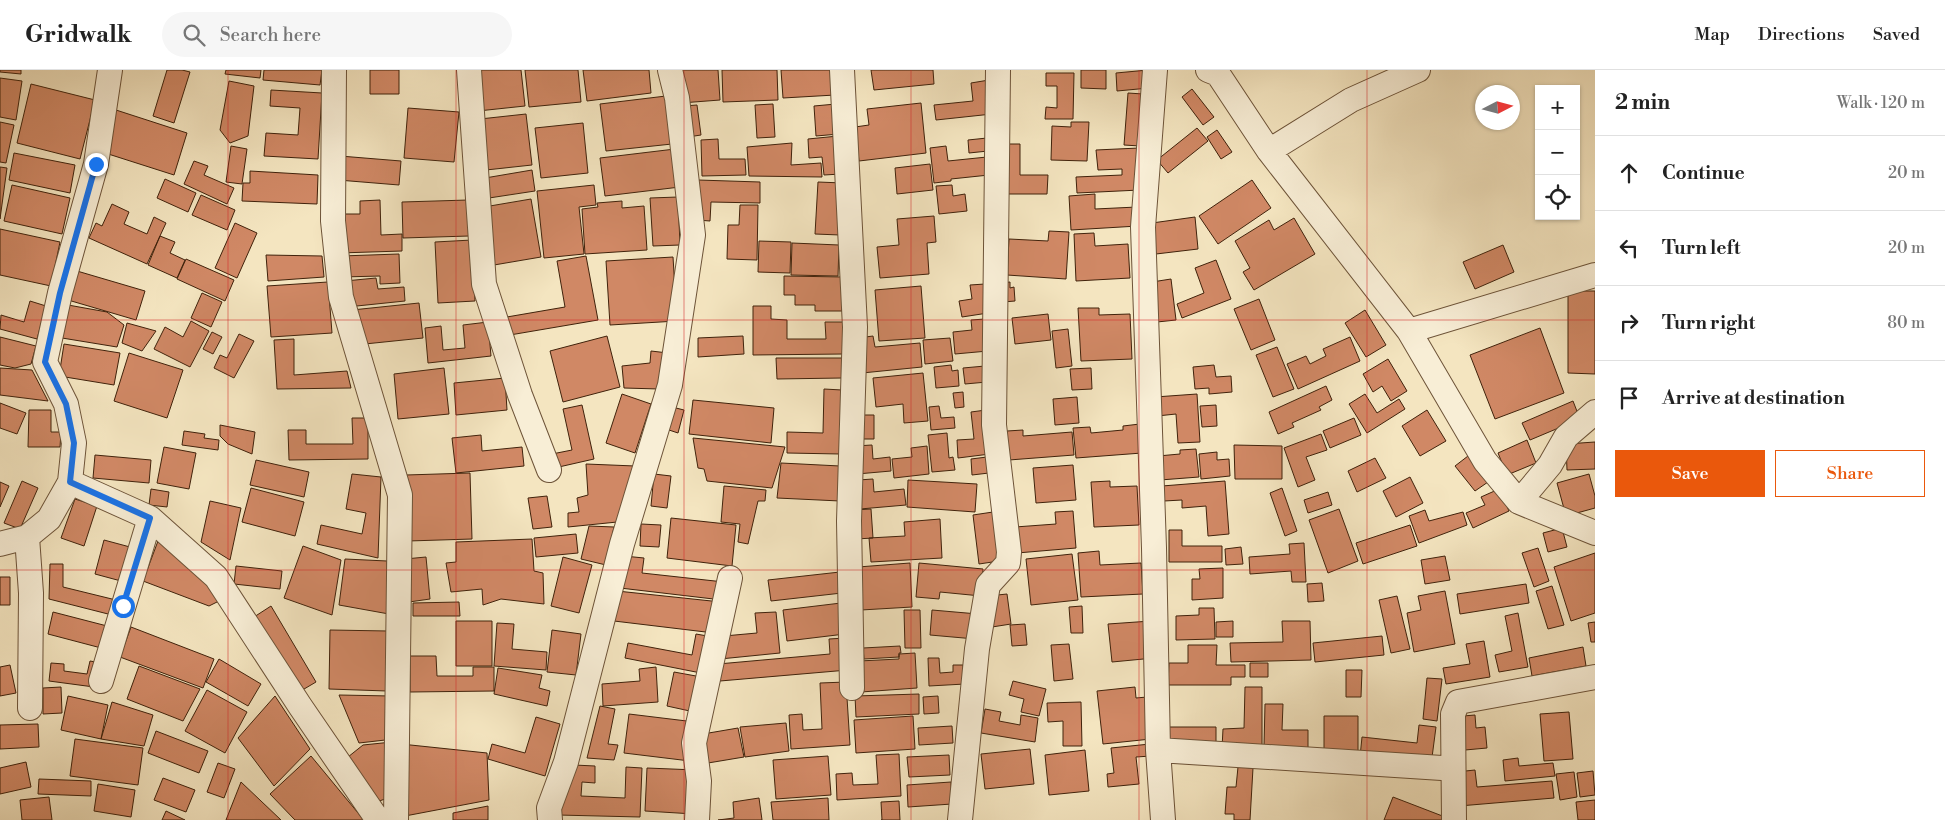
<!DOCTYPE html>
<html lang="en">
<head>
<meta charset="utf-8">
<style>
  body { margin:0; font-family:"Libre Bodoni",serif; background:#f6f6f6; color:#222 }
  .controls { position:absolute; right:15px; top:15px; display:grid; overflow:hidden; border-radius:0px; box-shadow:0 1px 4px #0004 }
  .controls button { width:45px; height:45px; display:grid; place-items:center; padding:0; border:0; border-bottom:1px solid #e0e0e0; background:#fff; color:#222; font:25px sans-serif }
  .compass { position:absolute; left:1475px; top:15px; width:45px; height:45px; border-radius:50%; background:#fff; box-shadow:0 1px 4px #0004; rotate:84deg }
  .stop { position:absolute; width:15px; height:15px; margin:-11px; border:4px solid #1a73e8; border-radius:50%; background:#fff }
  .stop.end { background:#1a73e8; border-color:#fff; box-shadow:0 1px 5px #0008 }
  .list { margin:0; padding:0; list-style:none }
  h2 { display:flex; justify-content:space-between; align-items:center; height:65px; margin:0; padding:0 20px; font-size:21px }
  h2 small { font-size:16px; font-weight:400; color:#767676 }
  .list li { display:grid; grid-template-columns:32px 1fr auto; gap:15px; align-items:center; box-sizing:border-box; height:75px; padding:0 20px; border-top:1px solid #e0e0e0 }
  .list b { display:block; font-size:19px; white-space:nowrap }
  .list em { font-size:16px; font-style:normal; color:#767676 }
  .actions { display:flex; gap:10px; padding:15px 20px }
  .actions a { flex:1; padding:11px 0; border:1px solid #ea580c; border-radius:0px; text-align:center; font-size:18px; color:#ea580c }
  .actions .main { background:#ea580c; color:#fff }
  .icon { flex:none; width:28px; height:28px; fill:none; stroke:currentColor; stroke-width:2; stroke-linecap:round; stroke-linejoin:round }
  .map { position:relative; flex:none; width:1595px; height:750px; overflow:hidden }
  header { display:flex; align-items:center; gap:30px; box-sizing:border-box; height:70px; padding:0 25px; background:#fff; border-bottom:1px solid #e0e0e0 }
  header strong { font-size:24px }
  nav { display:flex; gap:28px; margin-inline-start:auto; font-size:18px }
  .search { width:350px; height:45px; background:#f6f6f6; display:flex; align-items:center; gap:12px; box-sizing:border-box; padding:0 18px; border-radius:28px; color:#767676; font-size:19px }
  main { display:flex }
  aside { flex:1; background:#fff }
  .map>svg:first-child { display:block }
  .building { fill:#d08865; stroke:#40220b }
  .lines { fill:none; stroke-linecap:round; stroke-linejoin:round }
  .minor-casing { stroke:#6d5338; stroke-width:26 }
  .minor { stroke:#f8eed6; stroke-width:24 }
  .route { stroke:#1a73e8; stroke-width:6 }
  .grid { fill:none; stroke:#d62828; stroke-width:1; stroke-opacity:0.55 }
</style>
</head>
<body>
<header>
<strong>Gridwalk</strong>
<div class="search"><svg class="icon" aria-label="search" viewBox="0 0 24 24"><circle cx="10" cy="10" r="6"/><path d="M15 15l6 6"/></svg>Search here</div>
<nav><a>Map</a><a>Directions</a><a>Saved</a></nav>
</header>
<main>
<div class="map">
<svg width="1595" height="750" viewBox="0 0 1595 750">
  <rect width="100%" height="100%" fill="#f4e5c0"/>
  <filter id="stains"><feTurbulence type="fractalNoise" baseFrequency=".004" numOctaves="4"/><feColorMatrix values="0 0 0 0 .2 0 0 0 0 .09 0 0 0 0 .02 0 0 0 .5 -.17"/></filter>
  <radialGradient id="worn" r=".72"><stop offset=".6" stop-color="#630" stop-opacity="0"/><stop offset="1" stop-color="#630" stop-opacity=".3"/></radialGradient>
  <path class="building" d="M0 0H21V4L0 2Z
    M167 0H182L190 2 174 53 153 46Z
    M226 0H261L260 8 225 4Z
    M264 0H322L320 15 263 10Z
    M370 0H399V24H370Z
    M474 0H521L525 36 478 41Z
    M525 0H578L581 32 529 37Z
    M583 0H649L651 23 587 31Z
    M675 0H718L720 30 681 33Z
    M722 0H777L778 30 723 32Z
    M781 0H834L835 25 783 28Z
    M871 0H933L934 14 874 20Z
    M1081 0H1106V19L1081 18Z
    M1148 0 1149 18 1117 21 1116 3Z
    M1046 3H1074L1073 49H1045L1046 37 1057 38V16H1046Z
    M0 8 22 11 16 50 0 47Z
    M989 10 992 44 936 50 934 35 973 31 971 13Z
    M229 11 254 16 248 66 230 73 220 60Z
    M31 14 95 30 80 89 17 73Z
    M1192 19 1214 47 1203 55 1182 27Z
    M271 20 322 23 318 89 264 86 266 63 298 65 300 38 270 36Z
    M1128 23 1143 24 1140 76 1124 75Z
    M666 26 672 74 606 81 600 34Z
    M921 33 926 83 859 91 855 57 869 55 867 39Z
    M773 34 775 67 757 68 755 35Z
    M836 34 839 64 816 66 814 36Z
    M697 35 701 65 688 67 684 36Z
    M408 38 459 42 454 92 404 88Z
    M116 40 187 63 174 105 102 82Z
    M526 44 532 95 486 100 480 49Z
    M0 52 14 55 6 93 0 92Z
    M1071 52H1089L1087 91 1051 90 1052 56 1071 57Z
    M583 53 588 103 541 108 535 58Z
    M1197 58 1208 71 1168 103 1157 90Z
    M1217 60 1232 82 1221 89 1207 67Z
    M838 66 841 104 824 105 822 87 809 88 808 69Z
    M987 68 988 81 969 83 968 70Z
    M718 69 719 89H745L746 105 702 106 701 70Z
    M792 73 791 95 821 93 822 107 749 106 747 77Z
    M1005 74H1020V105H1048L1047 124H1005Z
    M231 76 247 79 242 114 226 112Z
    M946 76 948 91 987 87 989 105 951 109V111L934 113 930 78Z
    M1139 78 1140 120 1077 123 1076 107 1122 105V99L1098 100 1096 80Z
    M675 79 680 117 605 126 600 88Z
    M14 83 75 95 70 123 9 110Z
    M340 86 401 91 399 115 338 110Z
    M194 91 208 96 204 105 234 118 227 134 184 114Z
    M930 94 933 120 897 124 895 98Z
    M0 97 7 98 0 149Z
    M532 100 535 121 489 128 485 108Z
    M250 101 318 105 317 134 242 131 243 113H250Z
    M165 109 196 123 188 142 157 128Z
    M698 110 760 112V133L711 132 710 151 697 150Z
    M1252 110 1271 138 1218 174 1199 146Z
    M818 112 843 113 840 165 815 164Z
    M12 115 70 128 62 164 4 151Z
    M594 115 596 135 579 137 584 184 544 188 537 121Z
    M952 115 953 126 965 124 967 141 939 144 936 116Z
    M1095 124V139L1137 137 1138 156 1071 160 1069 126Z
    M201 125 235 140 227 160 192 145Z
    M678 127 680 175 653 176 650 128Z
    M531 129 541 187 494 195 484 137Z
    M380 130 381 165 402 164V181L339 183 338 144H360V131Z
    M468 130 469 166 403 168 402 132Z
    M622 131V138L644 136 647 180 585 184 582 139 598 137 597 133Z
    M112 134 129 142 124 154 147 164 154 147 166 153 147 194 89 168 96 153 102 156Z
    M740 135H758L757 190 727 189 728 155H739Z
    M934 146 936 172 927 173 929 204 880 208 877 177 899 175 897 149Z
    M1195 147 1198 179 1156 184 1152 153Z
    M1294 148 1315 184 1254 220 1243 202 1250 198 1235 171 1269 150 1274 160Z
    M235 153 257 163 237 208 215 198Z
    M0 159 60 172 51 216 0 205Z
    M1049 161 1069 162 1066 209 1007 205 1009 169 1048 171Z
    M1094 163 1095 176 1128 174 1130 208 1076 211 1074 164Z
    M160 166 175 172 170 183 185 190 177 208 148 195Z
    M472 170 475 231 438 233 435 172Z
    M759 171 791 172 790 203 758 202Z
    M792 173 839 175 838 206 791 205Z
    M1503 175 1514 202 1475 219 1463 192Z
    M399 184 400 213 380 214V206L342 207 341 186Z
    M266 185 322 186 324 207 268 211Z
    M586 186 598 250 504 266 501 248 565 237 557 191Z
    M673 187 677 251 610 255 606 191Z
    M186 189 234 210 225 231 177 209Z
    M1216 190 1231 229 1182 248 1177 234 1204 223 1195 198Z
    M77 201 145 221 136 250 68 230Z
    M784 206 843 207 842 241H815V235H795V225H784Z
    M376 208 378 219 404 217 405 231 347 237 345 211Z
    M1171 209 1176 250 1157 252 1152 212Z
    M328 212 332 263 271 267 267 216Z
    M1010 212V218L1014 217 1015 231 1003 232 1001 213Z
    M985 214 988 243 962 247 959 231 972 229 970 215Z
    M921 216 925 268 879 271 875 220Z
    M1568 221H1595V304L1568 303Z
    M202 223 222 232 211 257 191 248Z
    M1259 229 1275 270 1251 280 1234 239Z
    M30 231 46 236 37 269 0 259 1 245 24 252Z
    M419 233 423 268 355 275 352 240Z
    M68 235 107 242 124 255 117 277 62 268Z
    M753 236H771V249L787 250V269H826L825 252H843V284L753 285Z
    M1078 238H1099V245L1130 244 1132 289 1081 291Z
    M1365 240 1386 275 1366 287 1345 253Z
    M1048 244 1051 270 1015 274 1012 248Z
    M985 249 988 281 955 284 953 262 972 260 971 250Z
    M191 251 209 261 190 297 154 279 165 257 183 267Z
    M488 252 491 286 428 293 425 258 441 256 443 280 465 278 463 255Z
    M127 253 156 261 142 281 122 273Z
    M1540 258 1564 323 1495 349 1470 285Z
    M1068 259 1072 296 1056 298 1052 261Z
    M212 262 222 267 213 284 203 279Z
    M239 264 254 271 234 308 214 298 220 285 227 288Z
    M607 266 620 317 563 332 550 281Z
    M743 266 744 284 698 287V268Z
    M873 266 875 277 920 273 922 297 862 303 858 268Z
    M0 267 36 276 31 294 15 298 0 295Z
    M1350 267 1360 291 1298 319 1287 294 1306 286 1310 294 1326 286 1323 279Z
    M950 268 953 291 925 294 923 270Z
    M294 269V305L347 301 351 318 277 319 274 270Z
    M64 274 120 283 114 315 59 306Z
    M1277 277 1294 319 1273 327 1256 285Z
    M651 281 668 283 659 319 624 318 622 296 650 293Z
    M129 283 183 300 167 348 114 331Z
    M776 288H842V308L777 309Z
    M1388 289 1407 321 1391 331 1382 316 1373 322 1363 304Z
    M951 295 952 301 958 300 959 316 936 318 934 297Z
    M1214 295 1216 307 1231 306 1232 322 1209 324V318L1195 319 1193 297Z
    M985 296 987 312 965 314 963 298Z
    M0 298 32 300 48 331 0 325Z
    M444 298 449 344 398 349 394 304Z
    M1091 298 1092 319 1072 320 1070 299Z
    M923 303 928 351 904 353 903 334 876 337 873 308Z
    M505 308 507 340 456 345 454 313Z
    M1326 316 1332 330 1319 337 1321 340 1292 353 1294 357 1278 364 1269 342Z
    M824 319 842 320 840 384 787 383V362L823 363Z
    M963 322 964 337 955 338 953 323Z
    M622 324 651 334 635 383 606 373Z
    M1197 324 1200 372 1178 373 1176 344 1157 346 1155 327Z
    M1365 324 1377 343 1399 329 1405 339 1367 363 1349 334Z
    M1077 327 1079 353 1055 355 1053 329Z
    M693 330 774 338 771 373 689 364Z
    M1573 331 1580 349 1530 370 1522 353Z
    M0 333 26 343 17 364 0 358Z
    M582 335 594 389 550 399 547 385 572 380 563 339Z
    M1216 335 1217 356 1202 357 1200 336Z
    M939 336 941 348 954 347 955 358 931 360 929 337Z
    M672 337 684 340 678 363 666 359Z
    M29 340H51V362H61L60 377H28Z
    M986 340 990 384 958 388 957 370 974 369 971 342Z
    M1427 340 1446 371 1420 386 1402 356Z
    M859 345H874V369H859Z
    M352 348H368V389L289 390 288 360H306V374H353Z
    M1354 348 1361 365 1330 378 1323 361Z
    M1140 354 1142 383 1076 388 1073 358 1090 357 1091 363 1123 360V356Z
    M220 355 255 362 252 384 228 374 220 366Z
    M1023 360V366L1072 362 1074 385 1009 390 1007 361Z
    M184 361 205 364 204 368 219 370 218 380 182 375Z
    M947 363 949 388 953 387 955 400 932 402 928 365Z
    M1321 364 1327 380 1306 387 1315 410 1298 417 1284 378Z
    M481 365 482 381 522 377 524 396 456 403 452 368Z
    M693 368 785 377 772 418 707 411 704 399 698 398Z
    M1527 370 1536 393 1507 405 1498 383Z
    M1595 372V399L1567 400 1566 374Z
    M872 375 873 389 890 387 891 401 857 404 855 376Z
    M1234 375 1282 376V409H1235Z
    M927 376 929 404 894 408 892 389 912 387 911 378Z
    M164 377 196 383 189 419 157 413Z
    M1196 379 1199 407 1160 410 1158 386 1180 384V380Z
    M1217 382V390L1229 389 1230 406 1201 409 1199 384Z
    M95 385 151 390 149 413 93 408Z
    M1468 386 1488 412 1475 421 1455 396Z
    M987 387 989 403 972 405 971 389Z
    M1375 388 1386 408 1357 422 1348 401Z
    M256 390 309 402 304 427 250 415Z
    M781 393 840 396V431L777 428Z
    M586 394 635 396 627 451 568 457V443L579 442 577 428 588 425Z
    M1073 395 1076 430 1036 433 1033 398Z
    M470 403 472 469 408 471 406 405Z
    M352 404 381 407 378 488 317 474 321 455 362 464 366 443 346 439Z
    M654 404 671 406 667 438 651 436Z
    M1589 404 1595 426V438L1566 446 1557 413Z
    M1410 407 1423 433 1396 447 1383 421Z
    M873 409 874 422 904 419 906 435 860 439 858 410Z
    M908 410 977 414 975 442 907 437Z
    M22 411 38 418 20 459 4 453Z
    M1110 411V417L1137 416 1139 455 1094 457 1091 412Z
    M1225 411 1229 464 1208 466 1206 436 1182 438V430L1164 431 1162 416Z
    M0 412 9 416 0 437Z
    M724 416 766 420 765 431H758L748 474 738 472 740 454 721 452Z
    M251 418 304 432 295 466 242 452Z
    M1282 418 1297 461 1285 466 1270 423Z
    M151 419 169 422 167 437 149 435Z
    M1499 419 1509 441 1473 458 1466 443 1485 435 1481 427Z
    M1328 422 1332 435 1308 443 1304 430Z
    M547 426 552 457 533 459 528 428Z
    M75 429 97 436 84 476 61 468Z
    M210 431 241 438 230 490 201 472Z
    M871 439 873 468 856 469 853 440Z
    M1339 439 1358 491 1328 503 1309 450Z
    M1425 440 1429 451 1463 442 1467 455 1419 473 1409 446Z
    M1073 441 1076 478 1017 483 1015 457 1056 454 1055 442Z
    M993 442 999 491 979 494 973 445Z
    M671 448 736 455 732 496 667 488Z
    M940 449 942 488 871 492 869 468 905 466 904 452Z
    M641 454 661 455 659 477 640 476Z
    M1410 455 1417 476 1363 494 1356 473Z
    M589 456 614 457 606 495 581 489Z
    M1562 458 1567 477 1548 482 1543 463Z
    M1169 460H1182V476H1222V492H1169Z
    M576 464 578 483 536 487 534 468Z
    M532 469 534 501 543 503 544 534 501 529 483 535 482 519 451 522 446 493 456 492V472Z
    M104 470 130 477 121 511 95 504Z
    M158 471 195 491 223 529 209 536 143 511Z
    M1304 473 1306 512H1292L1291 501 1250 504 1249 487 1290 484 1289 474Z
    M303 476 341 490 332 545 284 528Z
    M1241 477 1243 494 1226 495 1225 479Z
    M1538 478 1549 511 1534 517 1522 483Z
    M1099 481 1100 495 1141 493 1143 524 1081 527 1078 483Z
    M1595 483V543L1571 551 1554 497Z
    M1072 484 1078 530 1031 535 1026 489Z
    M624 486 644 488 642 503 724 512 722 530 620 518Z
    M1445 486 1450 510 1425 514 1421 490Z
    M426 487 430 529 409 532 405 489Z
    M563 487 592 495 579 543 551 536Z
    M345 489 387 491 389 544 339 535Z
    M910 493 912 537 861 540 858 497Z
    M919 493 983 499 981 526 940 522 939 529 916 527Z
    M50 494H63V517L116 530 112 545 49 529Z
    M236 496 282 501 280 519 234 514Z
    M1223 498V528L1192 530V509H1200L1199 499Z
    M840 502 842 523 771 531 768 510Z
    M0 507H10V535H0Z
    M1322 513 1324 531 1308 532 1307 514Z
    M1526 514 1529 533 1460 544 1457 524Z
    M1552 516 1564 555 1548 559 1536 521Z
    M617 521 721 532 714 563 614 551Z
    M1445 521 1455 574 1414 582 1407 543 1421 540 1418 526Z
    M1007 524 1011 554 992 557 988 526Z
    M1397 526 1410 579 1391 583 1379 530Z
    M459 532 460 546H413V533Z
    M841 533 845 564 787 571 783 540Z
    M271 536 316 612 299 622 254 547Z
    M1082 536 1083 563H1071L1069 537Z
    M1199 538H1214L1215 569 1176 570V546L1199 545Z
    M904 540H920L921 578H905Z
    M932 540 978 544 975 569 930 565Z
    M53 542 111 557 105 579 48 564Z
    M776 542 780 583 720 589 724 566 757 563 755 543Z
    M1518 543 1528 597 1499 602 1495 585 1512 581 1505 546Z
    M456 551H492V596H456Z
    M1151 551 1154 588 1112 592 1108 554Z
    M1233 551V567H1216V552Z
    M1282 551H1310L1311 590 1231 592 1230 573 1283 572Z
    M1595 552V572H1591L1588 553Z
    M497 553 514 554 512 579 547 582 546 600 494 596Z
    M1025 554 1027 575 1012 576 1010 555Z
    M131 557 214 589 203 618 120 587Z
    M330 560 388 561 387 621 329 619Z
    M552 560 581 564 576 605 547 602Z
    M696 564 713 567 706 604 625 588 628 573 692 585Z
    M1382 566 1384 585 1315 592 1313 573Z
    M845 568 848 600 720 611 718 594 830 584 829 569Z
    M1484 571 1490 607 1446 614 1443 598 1470 594 1466 574Z
    M1069 574 1073 609 1054 611 1051 575Z
    M1188 575H1217L1216 595H1245V607H1231V615H1168L1169 593H1188Z
    M900 576 901 583H899V587L864 589 863 578Z
    M1583 577 1586 596 1532 606 1529 588Z
    M915 583 917 618 861 622 859 591 899 589V584Z
    M410 586H436L437 606H473V597H494V621L410 622Z
    M928 588H939L940 603 953 602V595H963L965 614 929 616Z
    M219 589 261 614 248 636 206 612Z
    M90 591 101 593 94 617 49 611 51 593 64 594V601L87 604Z
    M1250 593H1268V607H1250Z
    M10 595 16 623 0 626V597Z
    M139 596 200 619 183 651 127 629Z
    M656 597 658 632 603 636 602 614 640 611 639 599Z
    M498 598 542 605 539 618 550 621 547 636 494 624Z
    M1346 600H1362L1361 627H1346Z
    M674 602 707 608 699 643 667 636Z
    M1427 608 1442 609 1437 651 1423 649Z
    M1013 611 1046 619 1039 646 1021 642 1024 629 1009 625Z
    M846 612 850 675 791 679 789 645 802 644 803 660 822 659 820 613Z
    M61 617 62 643 43 644V618Z
    M1135 617 1136 628 1147 627 1151 669 1103 674 1097 621Z
    M1245 617H1262V678H1222L1223 659 1244 658Z
    M207 620 247 642 225 683 185 661Z
    M919 624V644L856 647 855 626Z
    M339 625 391 626 394 669 359 673Z
    M68 626 108 635 101 669 61 660Z
    M275 626 310 679 274 716 238 668Z
    M938 626 939 643 924 644 923 627Z
    M112 632 153 645 144 676 101 669Z
    M1081 632 1082 676H1063V651L1048 652 1047 633Z
    M1265 634H1283L1282 660H1308V678L1264 677Z
    M600 636 615 639 608 674 618 675 614 690 587 688Z
    M985 639 1001 642 999 651 1020 655 1021 645 1038 648 1035 672 981 663Z
    M1569 642 1573 689 1544 691 1540 644Z
    M629 644 695 652 690 691 624 683Z
    M1475 645 1476 658 1485 657 1487 678 1465 680 1463 646Z
    M913 646 915 679 856 683 854 650Z
    M1324 646H1358V686H1324Z
    M536 647 560 654 545 706 488 689 492 674 525 683Z
    M786 653 789 681 745 687 740 657Z
    M38 654 39 677 0 679V655Z
    M1419 655 1436 657 1431 695 1360 687 1362 667 1417 673Z
    M952 656 953 673 919 675 918 658Z
    M1162 657H1216V676L1162 675Z
    M738 658 744 687 702 694 697 665Z
    M156 661 208 681 199 703 148 683Z
    M75 669 143 678 138 715 70 706Z
    M392 672 396 725 371 734 343 691 363 675Z
    M401 674 487 683 489 730 405 746Z
    M1150 674 1151 686 1136 687 1139 714 1108 717 1107 704 1114 703 1111 678Z
    M1030 679 1034 714 985 719 981 684Z
    M1085 680 1089 721 1049 725 1045 685Z
    M899 684 901 726 837 730 836 704 852 703 853 715 878 714 876 685Z
    M949 685 950 705 909 707 907 687Z
    M311 686 363 749 362 750H295L270 724Z
    M828 686 831 725 776 729 773 690Z
    M1518 688 1519 696 1553 693 1555 706 1505 711 1503 690Z
    M26 692 31 717 0 724V698Z
    M218 693 235 699 224 728 207 722Z
    M574 695 595 696V713L582 712 581 726 625 728 626 697 642 698 640 747 558 745Z
    M1238 697 1253 698 1250 750H1234V744H1225L1227 717H1236Z
    M647 698 696 700 694 744 645 741Z
    M1475 700 1477 717 1552 711 1554 728 1459 736 1456 702Z
    M1593 701 1595 725 1580 727 1577 703Z
    M1574 702 1577 727 1560 730 1556 704Z
    M163 708 195 720 186 742 154 730Z
    M39 709 91 711V726L38 724Z
    M241 712 281 750H226Z
    M951 712 952 734 908 737 907 715Z
    M98 714 135 720 131 747 94 741Z
    M49 727 52 750H22L20 730Z
    M1393 727 1445 747 1444 750H1384Z
    M759 728 762 750H718L734 748 733 732Z
    M828 728 829 750H773L771 732Z
    M1595 730V750H1578L1576 732Z
    M899 731 900 750H881H882L881 732Z
    M488 736V750H453V743Z
    M166 741 185 750H162Z"/>
  <g class="lines">
    <g class="minor-casing">
      <path id="minor" d="M334 0 333 151 341 227 400 425 396 750
        M469 0 484 214 520 325 549 400
        M842 0 855 257 849 451 852 618
        M1155 0 1143 157 1154 478 1158 680 1163 750
        M1208 0 1218 4 1269 81 1409 261 1485 391 1519 432 1595 463
        M1269 81 1351 30 1418 0
        M1409 261 1595 205
        M70 412 150 448 216 507 300 636 378 750
        M1519 432 1550 395 1566 367 1595 342
        M27 467 31 523 30 638
        M0 474 27 467 49 449 70 412 74 373 66 334 45 292 60 223 96 94 110 0
        M101 611 150 448
        M1158 680 1442 698
        M550 750 549 738 566 692 622 474 670 315 693 165 677 28 670 0
        M697 750 699 711 694 673 730 508
        M960 750 977 579 988 515 1008 493 1009 482 994 355 998 0
        M1454 750 1453 644 1458 632 1595 607"/>
    </g>
    <use href="#minor" class="minor"/>
  </g>
  <g class="lines">
    <path class="route" d="M96 94 60 223 45 292 66 334 74 373 70 412 150 448 123 536"/>
  </g>
  <path class="grid" d="M228 0V750M456 0V750M684 0V750M911 0V750M1139 0V750M1367 0V750M0 250H1595M0 500H1595"/>
  <rect width="100%" height="100%" filter="url(#stains)"/>
  <rect width="100%" height="100%" fill="url(#worn)"/>
</svg>
<div class="controls">
<button>+</button>
<button>−</button>
<button><svg class="icon" aria-label="locate" viewBox="0 0 24 24"><circle cx="12" cy="12" r="6"/><path d="M12 2v4M12 18v4M2 12h4M18 12h4"/></svg></button>
</div>
<svg class="compass" viewBox="-18 -18 36 36"><path d="M0-13l5 13h-10z" fill="#e53935"/><path d="M0 13l5-13h-10z" fill="#767676"/></svg>
<div class="stop" style="left:123px;top:536px"></div>
<div class="stop end" style="left:96px;top:94px"></div>
</div>
<aside>
<h2>2 min<small>Walk · 120 m</small></h2>
<ul class="list">
<li><svg class="icon" aria-label="ahead" viewBox="0 0 24 24"><path d="M12 20V5M6 11l6-6 6 6"/></svg><div><b>Continue</b></div><em>20 m</em></li>
<li><svg class="icon" aria-label="left" viewBox="0 0 24 24"><path d="M17 20v-9H6M10 6l-5 5 5 5"/></svg><div><b>Turn left</b></div><em>20 m</em></li>
<li><svg class="icon" aria-label="right" viewBox="0 0 24 24"><path d="M7 20v-9h11M14 6l5 5-5 5"/></svg><div><b>Turn right</b></div><em>80 m</em></li>
<li><svg class="icon" aria-label="arrive" viewBox="0 0 24 24"><path d="M6 21V4h12l-3 4 3 4H6"/></svg><div><b>Arrive at destination</b></div></li>
</ul>
<div class="actions"><a class="main">Save</a><a>Share</a></div>
</aside>
</main>
</body>
</html>
